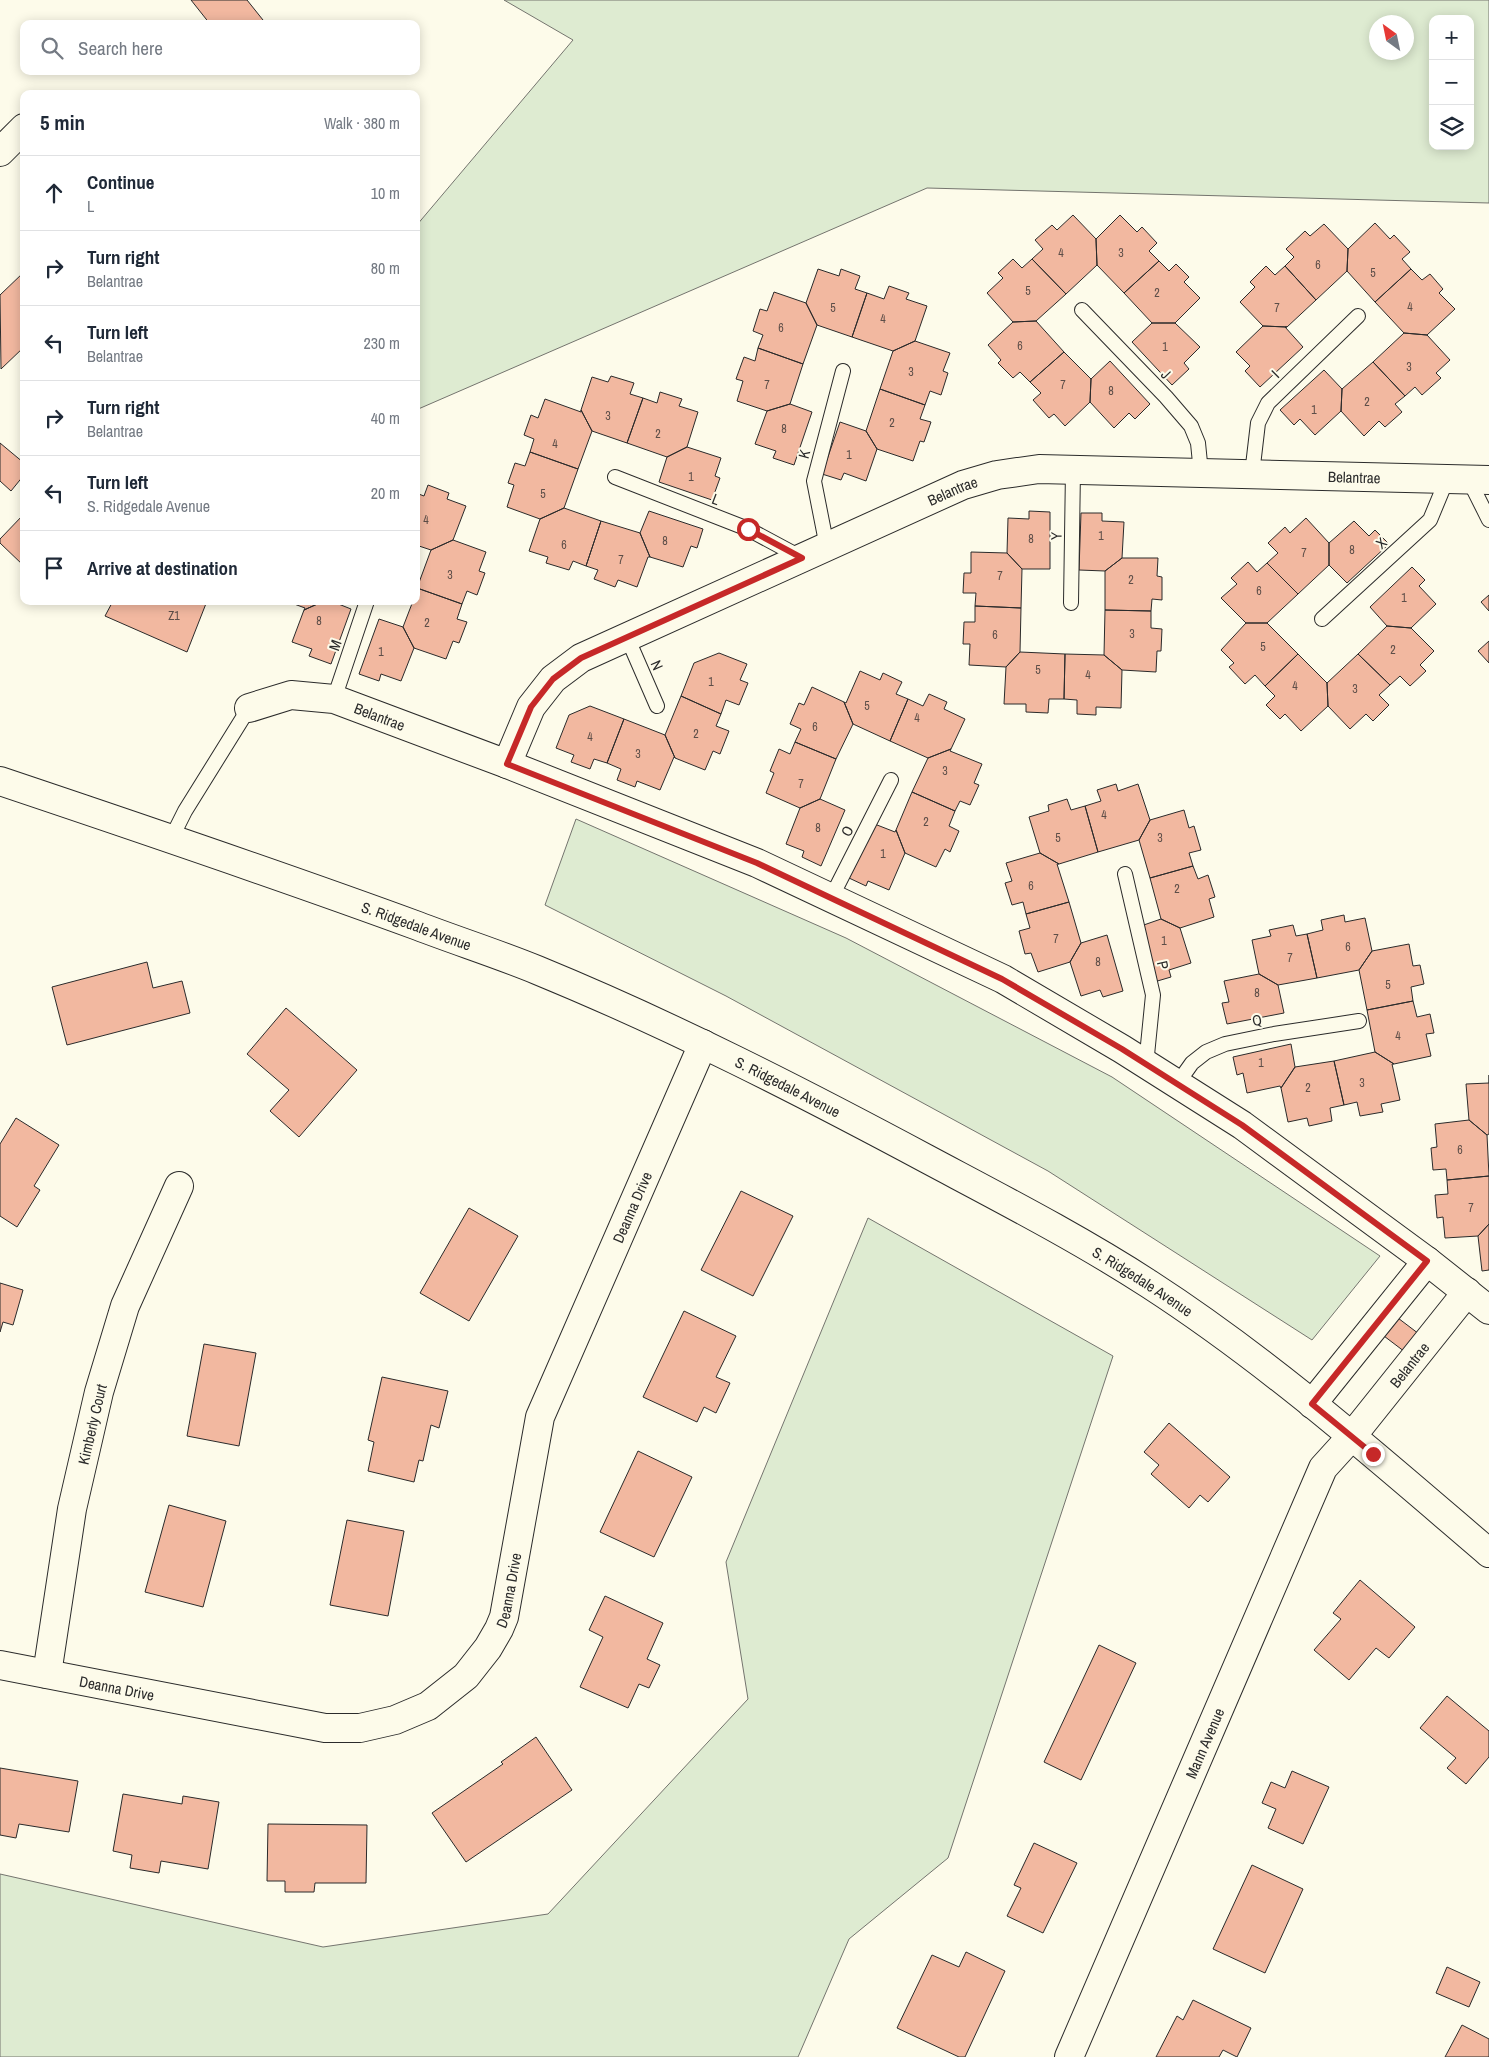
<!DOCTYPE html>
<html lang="en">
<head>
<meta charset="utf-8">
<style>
  body { margin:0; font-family:"Archivo Narrow",sans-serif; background:#f6f6f7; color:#1f2937 }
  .controls { position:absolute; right:15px; top:15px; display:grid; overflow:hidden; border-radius:10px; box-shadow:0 2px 12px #0003 }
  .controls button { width:45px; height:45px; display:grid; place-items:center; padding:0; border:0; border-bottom:1px solid #e0e1e3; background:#fff; color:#1f2937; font:25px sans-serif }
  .compass { position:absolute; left:1369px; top:15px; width:45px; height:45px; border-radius:50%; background:#fff; box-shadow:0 2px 12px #0003; rotate:327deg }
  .stop { position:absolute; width:15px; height:15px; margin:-11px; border:4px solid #c62828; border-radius:50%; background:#fff }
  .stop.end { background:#c62828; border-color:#fff; box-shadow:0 1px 5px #0008 }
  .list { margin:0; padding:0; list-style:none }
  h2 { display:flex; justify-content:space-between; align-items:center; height:65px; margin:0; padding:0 20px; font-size:21px }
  h2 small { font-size:16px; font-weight:400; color:#747a83 }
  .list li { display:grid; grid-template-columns:32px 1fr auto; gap:15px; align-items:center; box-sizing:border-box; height:75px; padding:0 20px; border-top:1px solid #e0e1e3 }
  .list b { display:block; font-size:19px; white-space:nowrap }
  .list p { margin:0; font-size:16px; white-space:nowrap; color:#747a83 }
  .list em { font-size:16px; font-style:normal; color:#747a83 }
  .icon { flex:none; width:28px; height:28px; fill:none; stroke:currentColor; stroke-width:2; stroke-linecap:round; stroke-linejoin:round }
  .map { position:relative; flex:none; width:1489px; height:2057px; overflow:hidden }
  .search { position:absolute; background:#fff; box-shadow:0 2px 12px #0003; left:20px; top:20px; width:400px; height:55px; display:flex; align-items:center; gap:12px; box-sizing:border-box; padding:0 18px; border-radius:10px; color:#747a83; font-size:19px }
  .panel { position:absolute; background:#fff; box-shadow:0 2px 12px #0003; left:20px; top:90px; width:400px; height:515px; border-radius:10px }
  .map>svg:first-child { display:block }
  .green { fill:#deebd1; stroke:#74746e; fill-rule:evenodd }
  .building { fill:#f2b8a0; stroke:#2b2b2b }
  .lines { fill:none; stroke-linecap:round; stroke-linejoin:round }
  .service-casing { stroke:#2b2b2b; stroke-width:16 }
  .minor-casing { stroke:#2b2b2b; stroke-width:30 }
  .secondary-casing { stroke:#2b2b2b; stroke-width:30 }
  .service { stroke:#fdfbea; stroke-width:14 }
  .minor { stroke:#fdfbea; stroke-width:28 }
  .secondary { stroke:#fdfbea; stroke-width:28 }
  .route { stroke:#c62828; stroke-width:6 }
  .labels { text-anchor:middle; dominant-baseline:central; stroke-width:4; stroke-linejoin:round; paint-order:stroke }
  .number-label { font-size:12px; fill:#5d4e48 }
  .street-label { font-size:15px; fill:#2b2b2b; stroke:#fdfbea }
</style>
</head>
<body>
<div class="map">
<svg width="1489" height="2057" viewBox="0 0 1489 2057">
  <rect width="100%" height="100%" fill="#fdfbea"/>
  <path class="green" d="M504 0H1489V203L927 188 416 410V226L573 40ZM1433 19H1470V146H1433ZM1376 22H1406V52H1376Z
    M576 819 846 938 1112 1077 1380 1256 1312 1340 1048 1171 726 996 545 905Z
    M868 1218 1113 1356 948 1858 849 1939 798 2057H0V1874L323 1947 548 1914 748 1699 726 1562Z"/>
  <path class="building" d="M191 0H247L263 20 258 24H210Z
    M1073 215 1096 239 1097 265 1066 294 1032 259 1043 249 1035 240 1052 225 1057 230Z
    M1120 215 1137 232 1142 227 1157 243 1149 251 1159 261 1124 293 1097 265 1096 239Z
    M1375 223 1390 239 1394 235 1410 252 1402 259 1411 269 1375 302 1347 271 1348 249Z
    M1324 224 1348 249 1347 271 1316 300 1285 266 1294 257 1286 249 1305 231 1310 236Z
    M1013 259 1022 268 1032 259 1066 294 1036 321 1013 322 987 293 1003 278 998 273Z
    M1159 261 1169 271 1176 264 1189 277 1184 282 1200 298 1175 323H1152L1124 293Z
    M1266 266 1275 275 1285 266 1316 300 1287 327 1263 326 1240 302 1255 287 1250 282Z
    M818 269 839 276 841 269 860 276 855 289 867 293 852 337 817 325 806 303Z
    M1411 269 1422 280 1430 274 1443 289 1439 293 1455 309 1427 335 1404 333 1375 302Z
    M24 272V347L1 369 0 295Z
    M889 286 909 293 906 299 927 306 915 341 893 351 852 337 867 293 884 299Z
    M774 292 806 303 817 325 803 364 758 348 763 335 753 331 760 309 767 311Z
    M1036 321 1064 352 1030 382 1020 372 1013 378 998 363 1001 360 988 345 1013 322Z
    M1152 323H1175L1200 347 1184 363 1189 369 1172 385 1132 342Z
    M1263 326 1287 327H1285L1303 347 1260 387 1245 371 1250 366 1236 352Z
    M1404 333 1427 335 1450 360 1436 373 1441 378 1422 395 1415 387 1405 396 1373 362Z
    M915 341 950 353 943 371 948 373 941 395 930 391 925 405 880 389 893 351Z
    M758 348 803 364 790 404 767 411 737 401 743 381 736 379 744 357 755 361Z
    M1064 352 1091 379 1090 402 1065 426 1054 414 1049 418 1033 400 1041 393 1030 382Z
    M1110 361 1150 404 1135 419 1129 413 1114 428 1090 402 1091 379Z
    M1373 362 1405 396 1395 404 1402 412 1385 427 1379 421 1364 436 1341 411 1342 389Z
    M1324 370 1342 389 1341 411 1315 435 1300 419 1294 425 1280 410Z
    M611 376 634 383 630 394 643 398 627 443 592 431 581 410 592 377 608 382Z
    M880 389 925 405 920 419 931 422 924 442 920 441 913 461 877 449 866 431Z
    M660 392 682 399 679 406 698 412 687 447 667 457 627 443 643 398 657 403Z
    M545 399 581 412V410L592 431 578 469 530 452 534 439 524 435 531 415 538 418Z
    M790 404 812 412 794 465 773 458 776 451 755 444 767 411Z
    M840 422 866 431 877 449 866 481 844 473 841 480 822 474Z
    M0 443 24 463V475L11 491 0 481Z
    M687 447 721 458 715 476 720 478 712 500 659 482 667 457Z
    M530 452 578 469 564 508 540 519 507 507 514 485 508 483 515 463 525 466Z
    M428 485 449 493 447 499 466 506 453 540 431 550 416 545V493L424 496Z
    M564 508 601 521 586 566 573 561 569 570 546 563 548 557 529 551 540 519Z
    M649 511 703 529 697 548 691 546 683 567 650 557 640 533Z
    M1029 511 1050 512V569H1022L1007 553 1008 518 1029 519Z
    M1081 513H1102V521L1124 522 1122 558 1105 571 1079 570Z
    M24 514V566L0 543V539Z
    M1306 518 1329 543V565L1298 594 1267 563 1278 553 1268 543 1285 527 1290 533Z
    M601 521 640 533 650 557H648L637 587 618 580 615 587 594 579 598 570 586 566Z
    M1354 521 1369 536 1375 530 1389 544 1347 583 1329 565V543Z
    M453 540 486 552 479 571 485 573 477 595 467 591 462 604 417 588 431 550Z
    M971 552 1007 553 1022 569 1021 608 975 606 976 593H963L964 573H971Z
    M1122 558H1158L1157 576 1162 577V600L1152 599 1151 611 1105 610V571Z
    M1248 562 1257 572 1267 563 1298 594 1267 623H1246L1221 598 1237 584 1231 578Z
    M1412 567 1425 580 1419 586 1436 604 1411 628 1387 626 1370 607Z
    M417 588 462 604 457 619 467 622 459 643 453 641 446 659 414 648 403 627 413 601H416Z
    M1489 595V611L1481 602Z
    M113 601H207L187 652 105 616Z
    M286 601H324L304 610 305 608Z
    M324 601H331L351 609 331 664 309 656 312 649 292 642 304 610Z
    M975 606 1021 608 1020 652 1006 667 969 665 970 644H963L964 622H975Z
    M1105 610 1151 611V628L1162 629 1161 651H1157L1156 672 1122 670 1104 655Z
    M379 619 403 627 414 648 401 681 381 674 379 681 359 674Z
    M1246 623H1267L1298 654 1265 686 1255 675 1245 684 1229 667 1234 663 1221 650Z
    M1387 626 1411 628 1434 651 1420 665 1426 671 1410 686 1400 676 1390 685 1358 654Z
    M1489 641V663L1478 651Z
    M1020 652 1065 654 1064 699H1049L1048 713 1026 712V704H1004L1006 667Z
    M719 653 747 664 740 680 748 683 739 705 726 700 721 714 681 696 694 663Z
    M1065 654 1104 655 1122 670 1121 708 1096 707V715L1077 714V700L1064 699Z
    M1298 654 1327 683 1328 706 1301 731 1285 714 1280 719 1266 705 1275 696 1265 686Z
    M1358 654 1390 685 1379 695 1389 705 1373 721 1366 714 1350 729 1328 706 1327 683Z
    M860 671 880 680 883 673 902 682 896 694 908 699 890 741 853 724 844 702 846 703Z
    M812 687 844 702 853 724 836 759 795 742 801 729 790 724 799 703 804 705Z
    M929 694 947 702 944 709 965 719 951 749 928 758 890 741 908 699 923 706Z
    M681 696 721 714 716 726 729 731 720 754 713 751 705 770 675 758 665 735Z
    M590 706 624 719 607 763 594 759 590 769 571 762 574 755 556 748 569 715Z
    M624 719 665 735 675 758 674 757 660 790 637 781 635 787 617 780 621 769 607 763Z
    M795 742 836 759 820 799 800 808 766 793 774 773 770 771 779 749 790 754Z
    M951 749 950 751 982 764 974 783 979 785 970 805 960 801 955 811 912 792 928 758Z
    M1116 784 1118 791 1138 784 1150 820 1139 840 1098 852 1085 806 1101 801 1097 790Z
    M912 792 955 811 949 826 959 831 950 852 945 849 936 867 905 853 896 830Z
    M820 799 845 810 821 866 802 857 804 851 786 844 800 808Z
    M1067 799 1071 810 1085 806 1098 852 1059 864 1040 853 1029 817 1049 811 1048 805Z
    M1184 810 1189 828 1194 826 1201 850 1189 853 1193 866 1150 878 1139 840 1150 820Z
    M872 823 895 832 896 830 905 853 889 890 868 881 866 886 849 878Z
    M1040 853 1059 864H1057L1069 902 1026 914 1023 902 1012 905 1005 883 1012 881 1006 863Z
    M1193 866 1198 879 1208 875 1215 897 1209 899 1214 917 1180 928 1161 919 1150 878Z
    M1069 902 1081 943 1070 962 1038 972 1031 953 1025 954 1019 931 1030 928 1026 914Z
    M1344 915 1345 922 1365 918 1372 951 1359 970 1317 978 1307 934 1323 930 1321 920Z
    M1161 919 1180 928 1191 963 1169 970 1171 977 1154 982 1138 927Z
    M1293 925 1296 936 1307 934 1317 978 1278 985 1259 974 1252 940 1271 936 1269 930Z
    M1107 935 1123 991 1103 997 1100 990 1081 996 1070 962 1081 943Z
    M1409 944 1413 966 1420 965 1424 984 1411 987 1413 1001 1367 1010 1359 970 1372 951Z
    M147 962 153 988 182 981 190 1013 67 1045 52 987Z
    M1259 974 1278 985 1284 1013 1227 1024 1222 1003 1229 1002 1224 981Z
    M1413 1001 1417 1017 1430 1014 1434 1033 1426 1034 1431 1056 1394 1064 1375 1052 1367 1010Z
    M286 1008 357 1070 299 1137 270 1111 289 1090 247 1054Z
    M1291 1044 1295 1067 1281 1088 1280 1086 1247 1093 1243 1073 1237 1075 1233 1057Z
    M1375 1052 1394 1064H1392L1400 1100 1381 1104 1383 1112 1360 1116 1357 1102 1344 1105 1334 1061Z
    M1334 1061 1344 1105 1330 1108 1332 1121 1309 1126 1307 1118 1288 1122 1281 1088 1295 1067Z
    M1489 1075V1134L1487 1135 1469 1120 1466 1084 1489 1083Z
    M16 1118 59 1145 34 1186 40 1190 17 1227 0 1216V1144Z
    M1469 1120 1487 1135 1489 1176 1447 1180 1446 1169 1433 1170 1431 1148 1437 1147 1435 1124Z
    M1489 1176V1224L1478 1236 1445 1238 1443 1217 1437 1218 1435 1195 1448 1194 1447 1180Z
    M741 1191 793 1216 753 1296 701 1270Z
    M469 1208 518 1236 469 1321 420 1293Z
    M1489 1224V1270L1482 1271 1478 1236Z
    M0 1283 23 1290 13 1325 3 1322 0 1332Z
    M684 1311 736 1336 716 1377 730 1383 716 1413 704 1407 697 1422 643 1397Z
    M1394 1315 1423 1337 1409 1355 1380 1333Z
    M204 1344 256 1353 239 1446 187 1436Z
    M382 1377 448 1391 439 1428 431 1425 423 1461 419 1460 414 1482 368 1471 374 1442 368 1440Z
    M1169 1423 1230 1477 1208 1502 1200 1495 1189 1508 1151 1474 1159 1465 1144 1452Z
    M638 1451 692 1477 654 1557 600 1532Z
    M169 1505 226 1521 203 1607 145 1592Z
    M347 1520 404 1531 388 1616 330 1605Z
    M1360 1580 1415 1627 1389 1658 1376 1648 1349 1680 1314 1650 1341 1619 1333 1613Z
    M605 1596 663 1623 647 1659 660 1665 649 1688 639 1684 628 1708 580 1687 603 1637 589 1630Z
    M1099 1645 1136 1663 1081 1780 1044 1762Z
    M1447 1696 1489 1731V1757L1466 1784 1447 1768 1456 1758 1420 1728Z
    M536 1737 572 1790 466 1862 432 1813 503 1764 501 1762Z
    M0 1768 78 1781 69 1832 19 1824 16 1838 0 1835Z
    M1292 1771 1329 1787 1303 1844 1268 1828 1276 1809 1262 1803 1271 1782 1285 1788Z
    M123 1794 182 1804 183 1796 219 1802 208 1869 161 1861 159 1873 130 1868 132 1855 113 1851Z
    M268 1824 367 1825 366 1883H315L314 1892H285V1881H267Z
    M1034 1843 1077 1863 1043 1933 1007 1916 1021 1888 1014 1885Z
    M1252 1865 1303 1889 1265 1973 1213 1949Z
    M966 1952 1005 1971 965 2057H959L897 2028 932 1955 959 1967Z
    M1447 1967 1480 1982 1469 2007 1436 1993Z
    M1193 2000 1251 2028 1237 2057 1223 2050 1219 2057H1156L1177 2016 1183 2020Z
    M1462 2025 1489 2039V2057H1445Z"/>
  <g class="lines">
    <g class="service-casing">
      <path id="service" d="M1082 310 1166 397 1191 426 1198 443 1201 473
        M1252 474 1258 423 1268 403 1358 316
        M615 477 748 529 802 558
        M1469 480 1489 520
        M827 547 814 481 843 371
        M1071 603 1073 470
        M1322 619 1430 520 1447 479
        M627 637 657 706
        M334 699 367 601
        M171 839 185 811 249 708
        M1125 874 1153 995 1146 1065
        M831 898 891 780
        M1177 1084 1192 1063 1206 1052 1225 1044 1274 1034 1359 1021"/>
    </g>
    <g class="minor-casing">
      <g id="minor">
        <path d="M0 152 24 128"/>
        <path id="s1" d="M249 708 291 695 334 699 507 764 757 863 1003 979 1122 1049 1242 1125 1427 1261 1489 1310"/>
        <path id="s2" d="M507 764 531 707 553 679 581 658 963 485 997 475 1039 469 1489 480"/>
        <path d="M1312 1404 1427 1261"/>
        <path id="s3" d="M0 1665 325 1728H360L395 1720 428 1706 466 1676 488 1648 499 1629 504 1617 540 1417 703 1044"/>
        <path id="s4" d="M47 1674 72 1509 99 1392 125 1306 179 1186"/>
        <path id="s5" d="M1069 2057 1323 1468 1352 1436 1467 1292"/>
      </g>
    </g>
    <g class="secondary-casing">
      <g id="secondary">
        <path id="s6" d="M0 781C140 828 279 875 418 926 457 941 498 954 537 970 671 1025 800 1091 927 1159 1002 1199 1078 1238 1149 1284 1271 1363 1379 1459 1489 1553"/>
      </g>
    </g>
    <use href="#service" class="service"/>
    <use href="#minor" class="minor"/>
    <use href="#secondary" class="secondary"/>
  </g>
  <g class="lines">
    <path class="route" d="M748 529 802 558 581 658 553 679 531 707 507 764 757 863 1002 979 1122 1049 1242 1125 1427 1261 1312 1404 1373 1454"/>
  </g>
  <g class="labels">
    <g class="number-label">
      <text x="1061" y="253">4</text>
      <text x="1121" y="253">3</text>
      <text x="1318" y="265">6</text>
      <text x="1373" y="273">5</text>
      <text x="1028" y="291">5</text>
      <text x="1157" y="293">2</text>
      <text x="1410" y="307">4</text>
      <text x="833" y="308">5</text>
      <text x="1277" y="308">7</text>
      <text x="883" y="319">4</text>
      <text x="781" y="328">6</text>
      <text x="1020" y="346">6</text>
      <text x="1165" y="347">1</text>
      <text x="1409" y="367">3</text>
      <text x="911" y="372">3</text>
      <text x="767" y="385">7</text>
      <text x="1063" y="385">7</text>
      <text x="1111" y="391">8</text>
      <text x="1367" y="402">2</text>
      <text x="1314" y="410">1</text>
      <text x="608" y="416">3</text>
      <text x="892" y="423">2</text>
      <text x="784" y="429">8</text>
      <text x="658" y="434">2</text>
      <text x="555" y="444">4</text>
      <text x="849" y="455">1</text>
      <text x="691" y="477">1</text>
      <text x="543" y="494">5</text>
      <text x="426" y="520">4</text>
      <text x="1101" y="536">1</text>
      <text x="1031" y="539">8</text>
      <text x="665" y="541">8</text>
      <text x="564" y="545">6</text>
      <text x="1352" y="550">8</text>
      <text x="1304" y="553">7</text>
      <text x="621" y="560">7</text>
      <text x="450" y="575">3</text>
      <text x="1000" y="576">7</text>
      <text x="1131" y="580">2</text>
      <text x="1259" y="591">6</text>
      <text x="1404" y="598">1</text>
      <text x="174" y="616">Z1</text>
      <text x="319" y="621">8</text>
      <text x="427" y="623">2</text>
      <text x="1132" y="634">3</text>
      <text x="995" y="635">6</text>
      <text x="1263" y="647">5</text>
      <text x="1393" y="650">2</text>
      <text x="381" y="652">1</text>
      <text x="1038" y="670">5</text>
      <text x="1088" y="675">4</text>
      <text x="711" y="682">1</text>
      <text x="1295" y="686">4</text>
      <text x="1355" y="689">3</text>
      <text x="867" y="706">5</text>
      <text x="917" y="718">4</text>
      <text x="815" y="727">6</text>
      <text x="696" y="734">2</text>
      <text x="590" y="737">4</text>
      <text x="638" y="754">3</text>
      <text x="945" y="771">3</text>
      <text x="801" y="784">7</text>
      <text x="1104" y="815">4</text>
      <text x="926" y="822">2</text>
      <text x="818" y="828">8</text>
      <text x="1058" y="838">5</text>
      <text x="1160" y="838">3</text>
      <text x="883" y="854">1</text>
      <text x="1031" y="886">6</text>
      <text x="1177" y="889">2</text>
      <text x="1056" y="939">7</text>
      <text x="1164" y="941">1</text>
      <text x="1348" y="947">6</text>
      <text x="1290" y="958">7</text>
      <text x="1098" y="962">8</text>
      <text x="1388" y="985">5</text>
      <text x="1257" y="993">8</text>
      <text x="1398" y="1036">4</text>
      <text x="1261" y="1063">1</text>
      <text x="1362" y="1083">3</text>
      <text x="1308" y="1088">2</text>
      <text x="1460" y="1150">6</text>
      <text x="1471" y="1208">7</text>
    </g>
    <g class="street-label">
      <text transform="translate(1166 374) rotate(46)">J</text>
      <text transform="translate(1275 374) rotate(-45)">I</text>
      <text transform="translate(804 454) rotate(-75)">K</text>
      <text stroke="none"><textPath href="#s2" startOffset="945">Belantrae</textPath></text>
      <text stroke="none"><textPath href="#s2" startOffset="540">Belantrae</textPath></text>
      <text transform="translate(716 499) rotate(21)">L</text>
      <text transform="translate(1056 536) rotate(-89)">Y</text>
      <text transform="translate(1381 543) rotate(-42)">X</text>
      <text transform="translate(335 645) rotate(-71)">M</text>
      <text transform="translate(657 665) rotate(66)">N</text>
      <text stroke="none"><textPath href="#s1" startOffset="136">Belantrae</textPath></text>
      <text transform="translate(847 831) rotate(-63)">O</text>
      <text stroke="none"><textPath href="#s6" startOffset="441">S. Ridgedale Avenue</textPath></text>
      <text transform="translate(1163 965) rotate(77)">P</text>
      <text transform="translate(1257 1020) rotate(-11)">Q</text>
      <text stroke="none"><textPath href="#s6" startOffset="846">S. Ridgedale Avenue</textPath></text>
      <text stroke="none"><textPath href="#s3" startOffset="989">Deanna Drive</textPath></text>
      <text stroke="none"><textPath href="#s6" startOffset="1251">S. Ridgedale Avenue</textPath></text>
      <text stroke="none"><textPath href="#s5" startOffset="776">Belantrae</textPath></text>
      <text stroke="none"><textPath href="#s4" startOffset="254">Kimberly Court</textPath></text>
      <text stroke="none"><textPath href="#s3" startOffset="584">Deanna Drive</textPath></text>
      <text stroke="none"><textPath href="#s3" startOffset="119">Deanna Drive</textPath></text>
      <text stroke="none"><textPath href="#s5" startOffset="342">Mann Avenue</textPath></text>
    </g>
  </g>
</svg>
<div class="controls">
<button>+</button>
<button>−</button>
<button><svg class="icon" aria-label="layers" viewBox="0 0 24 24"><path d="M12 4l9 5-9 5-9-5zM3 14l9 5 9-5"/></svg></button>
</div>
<svg class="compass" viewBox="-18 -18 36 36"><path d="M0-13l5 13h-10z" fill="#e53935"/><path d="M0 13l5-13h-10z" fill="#747a83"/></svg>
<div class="stop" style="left:748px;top:529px"></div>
<div class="stop end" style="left:1373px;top:1454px"></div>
<div class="search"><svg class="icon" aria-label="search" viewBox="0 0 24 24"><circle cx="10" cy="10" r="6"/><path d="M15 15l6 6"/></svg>Search here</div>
<section class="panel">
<h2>5 min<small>Walk · 380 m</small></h2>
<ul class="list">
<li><svg class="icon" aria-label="ahead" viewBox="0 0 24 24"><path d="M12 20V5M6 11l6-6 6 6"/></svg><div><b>Continue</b><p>L</p></div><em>10 m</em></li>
<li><svg class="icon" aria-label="right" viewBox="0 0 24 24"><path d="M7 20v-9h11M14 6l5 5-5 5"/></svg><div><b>Turn right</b><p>Belantrae</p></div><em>80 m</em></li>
<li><svg class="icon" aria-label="left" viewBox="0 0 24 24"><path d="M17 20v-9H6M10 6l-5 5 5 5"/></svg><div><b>Turn left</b><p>Belantrae</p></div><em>230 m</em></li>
<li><svg class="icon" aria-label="right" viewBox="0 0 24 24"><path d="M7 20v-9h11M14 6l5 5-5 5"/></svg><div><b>Turn right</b><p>Belantrae</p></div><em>40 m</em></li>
<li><svg class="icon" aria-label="left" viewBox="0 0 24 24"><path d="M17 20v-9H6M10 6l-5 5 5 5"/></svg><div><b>Turn left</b><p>S. Ridgedale Avenue</p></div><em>20 m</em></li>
<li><svg class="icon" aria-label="arrive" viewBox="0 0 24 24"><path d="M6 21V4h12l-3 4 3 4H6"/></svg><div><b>Arrive at destination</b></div></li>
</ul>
</section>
</div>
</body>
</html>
